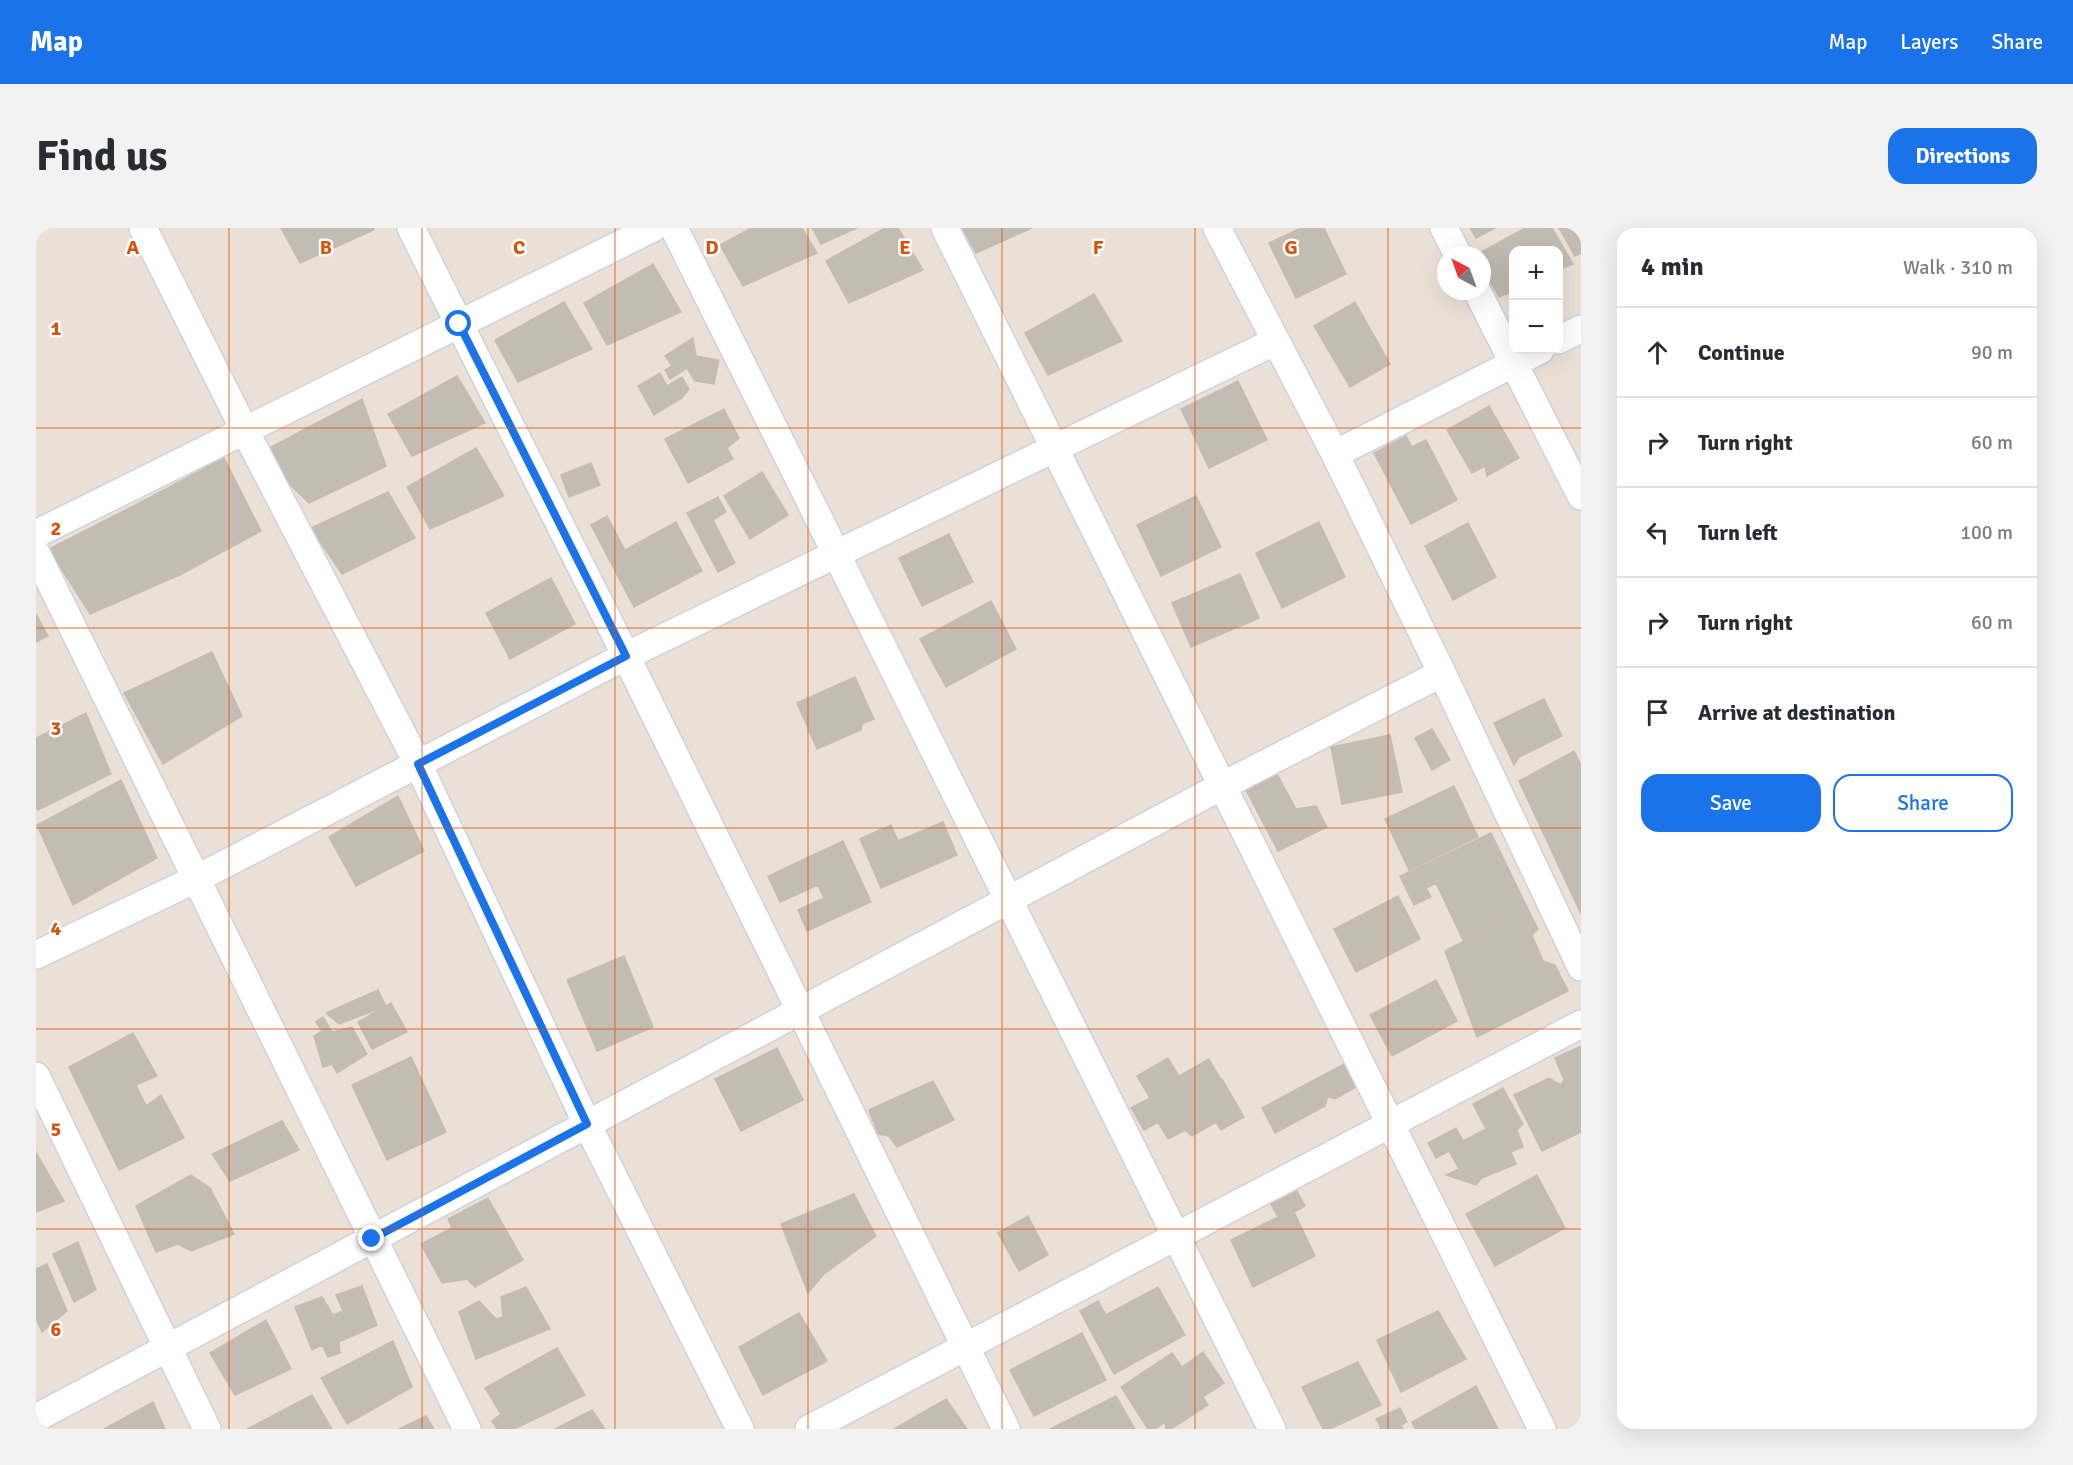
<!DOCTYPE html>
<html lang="en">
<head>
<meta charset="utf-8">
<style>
  body { margin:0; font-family:Signika,sans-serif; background:#f2f2f3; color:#2b2b33 }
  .controls { position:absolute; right:18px; top:18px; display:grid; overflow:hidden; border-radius:12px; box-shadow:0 6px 24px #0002 }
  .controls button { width:54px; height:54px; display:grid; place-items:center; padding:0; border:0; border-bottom:2px solid #e1e1e2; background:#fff; color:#2b2b33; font:30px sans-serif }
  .compass { position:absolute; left:1401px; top:18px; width:54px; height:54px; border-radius:50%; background:#fff; box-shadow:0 6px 24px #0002; rotate:319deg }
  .stop { position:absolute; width:18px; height:18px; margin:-14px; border:4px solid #1a73e8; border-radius:50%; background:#fff }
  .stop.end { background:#1a73e8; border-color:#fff; box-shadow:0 2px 6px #0008 }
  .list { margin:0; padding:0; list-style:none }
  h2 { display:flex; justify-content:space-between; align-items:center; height:78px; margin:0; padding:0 24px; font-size:26px }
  h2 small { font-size:20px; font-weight:400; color:#7c7c81 }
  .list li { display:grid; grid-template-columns:39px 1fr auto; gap:18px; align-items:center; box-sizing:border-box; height:90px; padding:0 24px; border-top:2px solid #e1e1e2 }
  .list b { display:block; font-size:22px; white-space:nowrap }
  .list em { font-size:20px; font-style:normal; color:#7c7c81 }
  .actions { display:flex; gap:12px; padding:18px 24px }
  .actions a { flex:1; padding:14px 0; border:2px solid #1a73e8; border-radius:18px; text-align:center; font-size:21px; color:#1a73e8 }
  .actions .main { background:#1a73e8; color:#fff }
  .icon { flex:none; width:33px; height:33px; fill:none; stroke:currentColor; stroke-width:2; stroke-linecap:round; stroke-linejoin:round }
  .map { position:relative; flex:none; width:1545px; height:1201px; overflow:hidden; border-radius:18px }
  header { display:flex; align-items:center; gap:36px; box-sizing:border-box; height:84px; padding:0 30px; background:#1a73e8; color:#fff }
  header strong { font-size:28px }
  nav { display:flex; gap:33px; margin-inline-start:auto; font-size:21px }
  .intro { display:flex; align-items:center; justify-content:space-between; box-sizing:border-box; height:144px; padding:0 36px }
  h1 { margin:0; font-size:42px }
  .button { padding:15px 27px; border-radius:18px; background:#1a73e8; color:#fff; font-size:21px; font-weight:700 }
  main { display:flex; gap:36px; padding:0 36px }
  aside { flex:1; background:#fff; border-radius:18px; box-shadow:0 6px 24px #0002 }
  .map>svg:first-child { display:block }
  .building { fill:#c2bcb3; stroke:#c6bcb0; stroke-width:1.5 }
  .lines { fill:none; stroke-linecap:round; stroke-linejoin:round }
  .street-casing { stroke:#cbd2e2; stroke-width:30 }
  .street { stroke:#fff; stroke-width:27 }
  .route { stroke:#1a73e8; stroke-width:8 }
  .grid { fill:none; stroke:#d5540f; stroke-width:1.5; stroke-opacity:0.55 }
  .grid-label { font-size:20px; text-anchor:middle; font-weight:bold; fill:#d5540f; stroke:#fff; stroke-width:5; stroke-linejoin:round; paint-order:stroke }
</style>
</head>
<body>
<header>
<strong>Map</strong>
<nav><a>Map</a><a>Layers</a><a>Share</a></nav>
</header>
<div class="intro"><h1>Find us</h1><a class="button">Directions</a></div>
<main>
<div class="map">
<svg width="1545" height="1201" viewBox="0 0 1545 1201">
  <rect width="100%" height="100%" fill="#ebe0d6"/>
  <path class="building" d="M245 0H337L338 2 264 35Z
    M715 0H766L781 25 707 58 684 17Z
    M776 0H821L785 16Z
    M849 0H862L887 42 813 75 790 33Z
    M926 0H996L940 25Z
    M1265 0H1288L1310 46 1260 70 1233 15Z
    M1434 0H1459L1440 10Z
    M1489 0H1516L1537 36 1522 42V22H1478V63L1463 69 1446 38V27H1440Z
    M1523 0H1545V25L1539 28Z
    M617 36 645 84 571 117 548 75Z
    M1058 66 1086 113 1012 147 989 105Z
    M528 74 556 121 482 154 459 112Z
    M1319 74 1354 136 1314 159 1278 98Z
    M657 110 660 128 683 132 678 156 659 153 651 140 634 151 629 142 636 138 629 128Z
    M624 145 631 158 646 149 653 161 646 170 618 187 602 158Z
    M421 148 449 195 376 228 352 186Z
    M1202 153 1231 212 1173 240 1145 181Z
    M326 171 350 238 273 275 222 226Z
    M1453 178 1483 230 1451 248 1449 238 1436 245 1411 202Z
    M688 181 703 210 691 220 697 231 652 255 629 211Z
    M1370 208 1376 219 1390 212 1421 272 1375 296 1338 225Z
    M440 220 468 268 394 301 371 259Z
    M188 230 225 303 144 347 101 276Z
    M555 235 564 257 533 269 525 247Z
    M726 244 752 287 714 311 688 268Z
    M352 264 379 310 306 346 275 300Z
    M1160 268 1185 319 1125 348 1101 297Z
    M682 269 690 284 677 292 699 335 682 344 651 285Z
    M101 276 144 347 54 386 13 321Z
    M571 288 589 322 640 294 666 343 598 379 555 297Z
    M1283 294 1309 349 1246 380 1220 325Z
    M1432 295 1460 349 1417 372 1389 318Z
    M913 306 937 354 886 378 863 330Z
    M1204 346 1223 390 1155 419 1136 375Z
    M515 350 539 396 474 431 450 385Z
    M955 373 980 421 910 459 884 411Z
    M0 386 12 408 0 414Z
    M176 424 206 488 127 536 88 465Z
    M819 449 838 491 826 496 825 502 781 521 761 475Z
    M1508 471 1526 508 1483 529 1478 537 1458 495Z
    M50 485 75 546 2 582 0 579V510Z
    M1396 501 1414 532 1396 542 1379 510Z
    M1354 507 1366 564 1306 576 1295 519Z
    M1538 523 1545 537V686L1483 553Z
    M1241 546 1260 581 1280 578 1291 599 1242 623 1210 562Z
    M85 552 121 630 37 677 1 597Z
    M1418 558 1442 609 1373 642 1349 591Z
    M362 568 388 623 320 658 293 609Z
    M907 594 921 627 845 660 824 611 855 597 862 613Z
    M1455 605 1491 679 1427 712 1400 655 1390 660 1395 669 1378 677 1364 648Z
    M807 613 835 674 771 703 762 682 788 670 782 657 744 674 732 648Z
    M1362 668 1384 711 1320 744 1298 701Z
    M1491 679 1502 701 1496 707 1507 733 1519 737 1532 763 1441 809 1409 723Z
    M588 728 617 799 561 823 531 752Z
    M1400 752 1421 793 1356 828 1334 787Z
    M342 762 350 778 303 796 290 785Z
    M355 775 371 804 336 821 322 794Z
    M287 789 296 804 316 799 331 826 301 845 296 836 287 839 278 808 286 803 280 794Z
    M97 805 121 848 100 857 110 878 125 867 148 910 83 942 33 839Z
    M1545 818V904L1506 923 1478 867 1513 850 1525 857 1528 852 1519 830Z
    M741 820 767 872 705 903 679 851Z
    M375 829 410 904 351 932 316 857Z
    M1132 830 1143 848 1173 831 1185 852 1171 860 1186 851 1208 889 1185 902 1180 894 1156 908 1149 902 1132 911 1122 894 1108 902 1095 880 1114 870 1101 848Z
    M1308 836 1320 859 1299 871 1292 868 1289 878 1239 905 1226 880Z
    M897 853 918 892 861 919 853 908 842 906 833 882Z
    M1467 860 1487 896 1481 902 1487 919 1475 924 1480 936 1446 950 1440 957 1410 947 1423 941 1413 923 1400 930 1392 915 1420 900 1427 913 1450 901 1437 876Z
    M246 893 263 922 194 953 176 926Z
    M0 924 28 973 0 984Z
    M155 947 174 960 198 1006 155 1023 142 1016 120 1024 100 978Z
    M1501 947 1529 1000 1459 1038 1430 986Z
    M1261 963 1269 978 1258 984 1279 1028 1217 1059 1195 1012 1242 989 1235 976Z
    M818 966 840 1008 788 1046 772 1065 745 996Z
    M452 970 487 1032 439 1059 431 1051 406 1055 385 1016 416 1000 412 991Z
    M992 988 1012 1027 983 1043 962 1005Z
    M42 1014 60 1062 38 1074 17 1026Z
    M11 1036 31 1083 6 1104 0 1090V1041Z
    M326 1058 341 1097 303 1114 304 1125 292 1129 286 1117 276 1122 259 1079 286 1069 297 1087 307 1083 300 1067Z
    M490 1059 514 1101 440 1131 423 1084 443 1073 460 1091 467 1089 465 1069Z
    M1122 1059 1149 1107 1078 1146 1044 1083 1062 1073 1070 1087Z
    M1402 1083 1430 1131 1365 1164 1341 1112Z
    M763 1085 791 1133 727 1167 703 1119Z
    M230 1092 255 1141 199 1167 174 1125Z
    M1046 1105 1070 1152 998 1188 974 1142Z
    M357 1113 376 1159 311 1196 285 1150Z
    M521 1120 549 1167 478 1201H461L456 1193 465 1186 449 1160Z
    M1167 1124 1188 1155 1167 1169 1172 1177 1135 1201H1130L1129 1194 1119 1201H1112L1085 1159 1136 1125 1146 1139Z
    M1322 1134 1345 1177 1294 1201H1287L1266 1159Z
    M1440 1158 1462 1201H1379L1376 1194Z
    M276 1167 296 1201H211Z
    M1080 1168 1099 1201H1014Z
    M910 1171 931 1201H858Z
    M117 1174 129 1201H68Z
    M1364 1180 1371 1194 1365 1197 1367 1201H1343L1345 1200 1340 1191Z
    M556 1182 569 1201H519Z
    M390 1188 398 1201H363Z"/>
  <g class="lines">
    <g class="street-casing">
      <path id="street" d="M107 0 209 203 382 536 551 896 704 1201
        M375 0 590 428 970 1201
        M638 0 1236 1201
        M909 0 1506 1201
        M1181 0 1299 226 1406 445 1545 739
        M1408 0 1422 27
        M1441 63 1545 268
        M1522 112 1545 101
        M1299 226 1504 122
        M0 306 617 0
        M0 325 431 1201
        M0 727 160 651 590 428 1240 113
        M0 848 171 1201
        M0 1190 1186 558 1406 445
        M773 1201 1545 796"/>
    </g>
    <use href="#street" class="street"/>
  </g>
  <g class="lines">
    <path class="route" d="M336 1011 551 896 382 536 590 428 423 96"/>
  </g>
  <path class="grid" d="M193 0V1201M386 0V1201M579 0V1201M772 0V1201M966 0V1201M1159 0V1201M1352 0V1201M0 200H1545M0 400H1545M0 600H1545M0 801H1545M0 1001H1545"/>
  <g class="grid-label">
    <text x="97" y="26">A</text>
    <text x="290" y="26">B</text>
    <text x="483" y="26">C</text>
    <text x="676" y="26">D</text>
    <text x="869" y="26">E</text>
    <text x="1062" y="26">F</text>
    <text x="1255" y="26">G</text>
    <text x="20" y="107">1</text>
    <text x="20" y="307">2</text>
    <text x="20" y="507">3</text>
    <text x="20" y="707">4</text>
    <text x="20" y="908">5</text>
    <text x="20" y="1108">6</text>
  </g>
</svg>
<div class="controls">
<button>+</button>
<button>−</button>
</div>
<svg class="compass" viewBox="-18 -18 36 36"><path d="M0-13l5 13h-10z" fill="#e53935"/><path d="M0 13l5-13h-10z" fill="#7c7c81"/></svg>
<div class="stop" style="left:423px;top:96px"></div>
<div class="stop end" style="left:336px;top:1011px"></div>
</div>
<aside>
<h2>4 min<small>Walk · 310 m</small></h2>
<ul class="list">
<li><svg class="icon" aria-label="ahead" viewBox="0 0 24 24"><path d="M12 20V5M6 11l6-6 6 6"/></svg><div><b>Continue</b></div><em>90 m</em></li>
<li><svg class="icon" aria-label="right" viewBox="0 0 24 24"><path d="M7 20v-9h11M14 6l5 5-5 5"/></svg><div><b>Turn right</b></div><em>60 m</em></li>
<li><svg class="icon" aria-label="left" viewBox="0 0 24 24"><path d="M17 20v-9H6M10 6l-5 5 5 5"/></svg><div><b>Turn left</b></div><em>100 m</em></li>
<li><svg class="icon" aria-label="right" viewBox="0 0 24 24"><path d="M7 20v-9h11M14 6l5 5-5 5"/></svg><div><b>Turn right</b></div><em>60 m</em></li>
<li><svg class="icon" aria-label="arrive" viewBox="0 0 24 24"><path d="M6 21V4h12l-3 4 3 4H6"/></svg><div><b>Arrive at destination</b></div></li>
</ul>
<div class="actions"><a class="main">Save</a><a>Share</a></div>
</aside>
</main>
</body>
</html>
